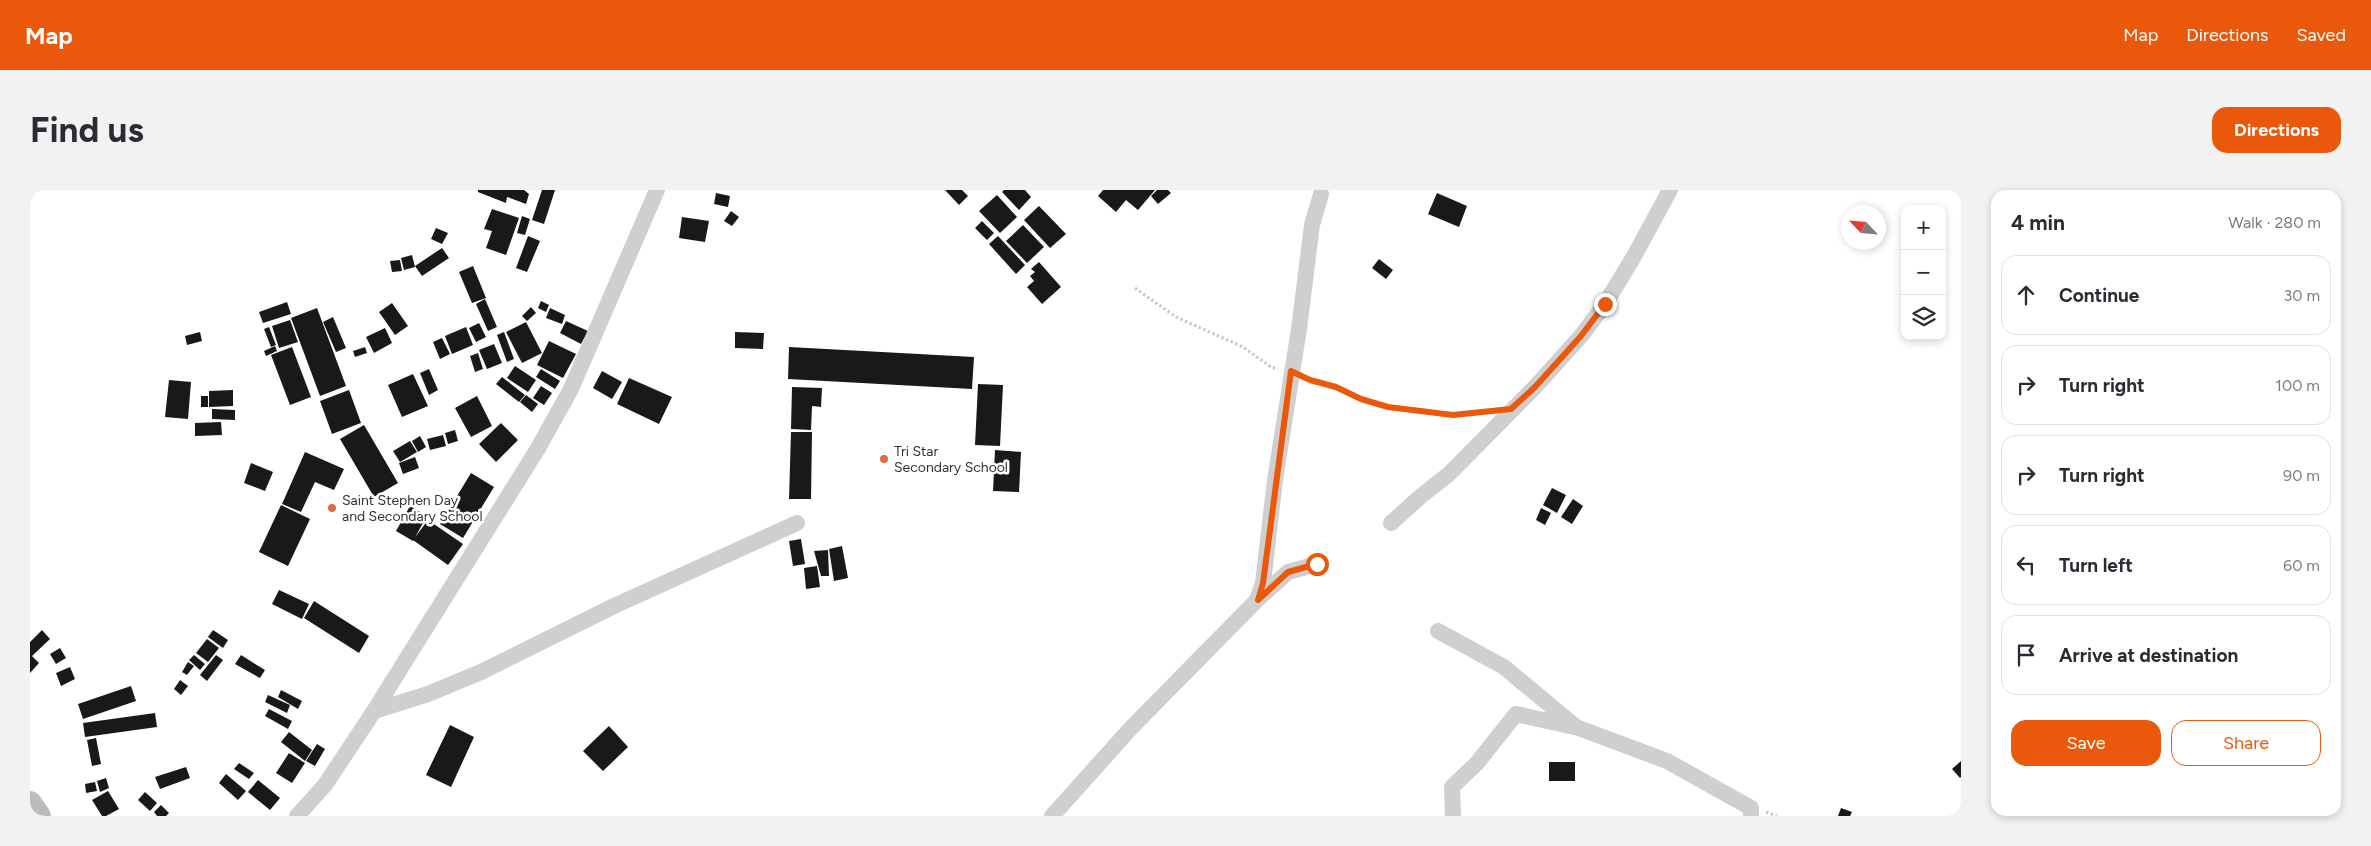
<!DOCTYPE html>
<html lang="en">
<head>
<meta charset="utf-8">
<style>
  body { margin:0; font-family:Figtree,sans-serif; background:#f2f2f3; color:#2b2b33 }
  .controls { position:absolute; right:15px; top:15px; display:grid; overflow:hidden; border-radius:10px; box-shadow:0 2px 8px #0003 }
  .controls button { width:45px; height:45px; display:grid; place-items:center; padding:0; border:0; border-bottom:1px solid #e1e1e2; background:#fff; color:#2b2b33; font:25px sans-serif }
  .compass { position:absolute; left:1811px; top:15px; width:45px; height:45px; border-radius:50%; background:#fff; box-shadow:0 2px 8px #0003; rotate:296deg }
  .stop { position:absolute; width:15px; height:15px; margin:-11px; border:4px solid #ea580c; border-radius:50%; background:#fff }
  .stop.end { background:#ea580c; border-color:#fff; box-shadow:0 1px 5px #0008 }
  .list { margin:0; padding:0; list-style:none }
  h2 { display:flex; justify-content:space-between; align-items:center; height:65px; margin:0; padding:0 20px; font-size:21px }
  h2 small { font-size:16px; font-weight:400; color:#7c7c81 }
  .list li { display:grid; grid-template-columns:32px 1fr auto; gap:15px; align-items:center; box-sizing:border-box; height:80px; margin:0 10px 10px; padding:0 10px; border:1px solid #e1e1e2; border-radius:15px }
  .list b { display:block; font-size:19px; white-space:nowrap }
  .list em { font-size:16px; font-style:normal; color:#7c7c81 }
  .actions { display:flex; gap:10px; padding:15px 20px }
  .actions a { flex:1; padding:11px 0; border:1px solid #ea580c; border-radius:15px; text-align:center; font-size:18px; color:#ea580c }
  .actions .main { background:#ea580c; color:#fff }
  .icon { flex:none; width:28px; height:28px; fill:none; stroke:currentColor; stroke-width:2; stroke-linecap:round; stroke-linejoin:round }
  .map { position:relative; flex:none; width:1931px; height:626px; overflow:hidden; border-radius:15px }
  header { display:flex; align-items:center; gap:30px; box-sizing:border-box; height:70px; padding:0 25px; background:#ea580c; color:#fff }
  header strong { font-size:24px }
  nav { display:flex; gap:28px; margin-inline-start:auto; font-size:18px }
  .intro { display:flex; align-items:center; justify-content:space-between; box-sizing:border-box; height:120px; padding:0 30px }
  h1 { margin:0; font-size:35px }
  .button { padding:12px 22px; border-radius:15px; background:#ea580c; color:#fff; font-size:18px; font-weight:700 }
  main { display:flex; gap:30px; padding:0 30px }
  aside { flex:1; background:#fff; border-radius:15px; box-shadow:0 2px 8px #0003 }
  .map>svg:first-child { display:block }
  .building { fill:#191919 }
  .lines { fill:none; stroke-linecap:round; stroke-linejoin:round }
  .path { stroke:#c9c9c9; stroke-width:3; stroke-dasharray:2.5 2.5; stroke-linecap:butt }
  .minor { stroke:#cfcfcf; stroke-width:16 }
  .secondary { stroke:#bcbcbc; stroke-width:24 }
  .route { stroke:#ea580c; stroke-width:6 }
  .poi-dot { fill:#d86d45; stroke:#fff; stroke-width:2 }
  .labels { text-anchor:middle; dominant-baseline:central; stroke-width:5; stroke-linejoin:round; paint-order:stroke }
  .poi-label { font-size:14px; fill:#323232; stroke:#fff; text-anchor:start }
</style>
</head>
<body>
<header>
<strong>Map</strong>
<nav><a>Map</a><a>Directions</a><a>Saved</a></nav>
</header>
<div class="intro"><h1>Find us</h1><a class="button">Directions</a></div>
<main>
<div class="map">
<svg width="1931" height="626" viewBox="0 0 1931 626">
  <rect width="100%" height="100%" fill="#fff"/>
  <path class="building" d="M448 0H494L499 4 496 14 477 7 476 13 448 2Z
    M512 0H525L514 34 502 30Z
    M915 0H932L938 6 929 15Z
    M974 0H995L1001 7 989 20 972 2Z
    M1073 0H1125L1108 20 1096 10 1086 22 1068 6Z
    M1127 0H1138L1141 3 1128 14 1121 6Z
    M686 3 700 6 698 17 684 14Z
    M1407 3 1437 16 1429 37 1398 24Z
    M967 5 987 27 970 43 949 21Z
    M1009 16 1036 44 1020 58 994 30Z
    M462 19 489 28 476 65 456 58 462 41 454 39Z
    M701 21 709 27 702 36 694 31Z
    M492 26 500 29 495 45 487 43Z
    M652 27 679 31 675 52 649 48Z
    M952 31 964 43 957 50 945 38Z
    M993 35 1014 57 997 73 976 51Z
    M406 38 418 43 412 54 401 49Z
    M498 46 510 51 497 82 486 78Z
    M968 46 995 75 986 84 959 54Z
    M412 58 419 68 392 86 385 76Z
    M382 65 385 77 374 80 371 68Z
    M1349 69 1363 80 1356 89 1342 78Z
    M370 70 372 81 362 82 360 71Z
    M1009 72 1031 97 1012 114 997 97 1004 91 1000 86 1005 82 1001 79Z
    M443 76 456 108 442 113 429 82Z
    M455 109 467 137 458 141 446 114Z
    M511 111 519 115 516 122 508 118Z
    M257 112 261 124 233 133 229 122Z
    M362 113 378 136 365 145 349 122Z
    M501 117 506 123 497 131 492 126Z
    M287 118 316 196 290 206 261 128Z
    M520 118 535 125 532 134 516 128Z
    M303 127 316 158 306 162 293 132Z
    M260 130 268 152 249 158 242 136Z
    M536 131 558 141 551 154 530 143Z
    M496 132 512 163 492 173 476 142Z
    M449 133 456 147 446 152 439 138Z
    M239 137 246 155 241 157 234 139Z
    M436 137 443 155 422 164 415 146Z
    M355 138 362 153 344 163 336 147Z
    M170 142 172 151 157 155 155 146Z
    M474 142 484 169 477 172 467 145Z
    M705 142 734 143 733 159 705 158Z
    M412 148 420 164 410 169 403 152Z
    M519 151 546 164 533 188 507 175Z
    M464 154 472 173 457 179 449 160Z
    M245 156 247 161 236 166 234 161Z
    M262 157 281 207 260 215 241 165Z
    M335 157 337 163 325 167 323 161Z
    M759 157 944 167 942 199 758 189Z
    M448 163 453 179 445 182 440 166Z
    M485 176 506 190 498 202 477 188Z
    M399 179 408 200 399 205 390 183Z
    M511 179 530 191 525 199 506 187Z
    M572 181 592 192 582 209 563 198Z
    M383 184 398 216 372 227 358 195Z
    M472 187 495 205 489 212 466 194Z
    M599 188 642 207 629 234 587 214Z
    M139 190 161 192 158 229 135 227Z
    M948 194 973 195 970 256 945 255Z
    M511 196 522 203 514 215 503 208Z
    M762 197 792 198 791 217 782 216 781 240 761 239Z
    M203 200V216L179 217V201Z
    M319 200 331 233 302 244 290 211Z
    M496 205 508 214 502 222 490 212Z
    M171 206H178V217H171Z
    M447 206 462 236 441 247 425 218Z
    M182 219 205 220V230L182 229Z
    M191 232 192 245 165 246V233Z
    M471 233 488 250 466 272 449 254Z
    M334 235 368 293 344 307 310 249Z
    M425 240 428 251 418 254 415 243Z
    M761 242H782L781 309H759Z
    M413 245 416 256 400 260 397 249Z
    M390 246 396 257 388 262 382 251Z
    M380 251 387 262 370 272 363 261Z
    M965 260 991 262 989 302 963 301Z
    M275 262 314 279 304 300 285 292 271 322 252 314Z
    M385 267 389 278 373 284 369 273Z
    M221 273 243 282 235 301 214 293Z
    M441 283 464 297 433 348 410 334Z
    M1522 298 1536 305 1527 323 1513 315Z
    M1543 309 1553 316 1542 334 1531 327Z
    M251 315 280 329 258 376 229 362Z
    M380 316 397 326 383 351 366 341Z
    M1511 318 1521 323 1515 335 1506 330Z
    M398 330 433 354 418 375 383 350Z
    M771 349 775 374 763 376 759 351Z
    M812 356 818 388 804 391 799 359Z
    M798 360 799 386H791L784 361Z
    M787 376 790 397 776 399 774 378Z
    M249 400 279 414 272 429 242 414Z
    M284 411 339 446 329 463 274 428Z
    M12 440 20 449 2 466 9 473 0 483V452Z
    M183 440 198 450 193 458 178 447Z
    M177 449 189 458 178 472 166 463Z
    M30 458 36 468 26 474 20 464Z
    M164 465 175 474 170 480 159 470Z
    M186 465 193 470 177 491 170 485Z
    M211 465 235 480 230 488 205 474Z
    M158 472 164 476 157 485 152 482Z
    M40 477 45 489 31 496 26 483Z
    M150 490 158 496 151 505 144 499Z
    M101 496 106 511 53 529 48 514Z
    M251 500 272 511 268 519 248 507Z
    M238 505 260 515 257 523 235 512Z
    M239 519 262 531 258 539 235 526Z
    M125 523 127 537 55 547 53 533Z
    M420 535 444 547 421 597 396 585Z
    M579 536 598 557 573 581 553 561Z
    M259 542 282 560 275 571 251 552Z
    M66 548 71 574 62 576 57 550Z
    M287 554 295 559 285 576 276 571Z
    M259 563 275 573 262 593 246 583Z
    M1931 571V587L1930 588 1922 579Z
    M1519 572H1545V591H1519Z
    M209 573 224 583 219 589 204 579Z
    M156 577 160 588 130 599 125 587Z
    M196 584 216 601 208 610 189 593Z
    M76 588 79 598 70 602 67 591Z
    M228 590 250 608 240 620 218 602Z
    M65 592 67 601 56 603 55 594Z
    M78 601 89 619 76 626H72L62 610Z
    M115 602 127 613 120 621 108 610Z
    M131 615 139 623 136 626H127L124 622Z
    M1811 618 1822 622 1820 626H1808Z"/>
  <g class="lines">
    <path class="path" d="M1105 98 1146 127 1213 157 1241 177 1248 179
      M1275 188 1358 217 1423 225 1458 221
      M1736 622 1747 626"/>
    <path class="minor" d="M1361 333 1391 306 1419 284 1505 197 1551 146 1575 114 1603 68 1640 0
      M1227 410 1233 393 1245 290 1269 139 1282 35 1291 4
      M1408 441 1474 477 1546 537 1637 571 1721 618V626
      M344 521 398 504 451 482 584 416 767 333
      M267 626 295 595 344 521 507 260 541 199 627 0
      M1022 626 1101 538 1227 410 1258 382 1287 374
      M1423 626 1422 597 1447 573 1486 524 1544 537"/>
    <path class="secondary" d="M0 613 9 626"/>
  </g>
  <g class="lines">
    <path class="route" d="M1287 374 1258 382 1228 410 1233 393 1261 181 1280 190 1306 197 1331 209 1358 217 1423 225 1481 219 1505 197 1551 146 1575 114"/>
  </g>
  <g class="poi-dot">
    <circle cx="854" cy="269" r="5"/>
    <circle cx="302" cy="318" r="5"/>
  </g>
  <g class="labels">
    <g class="poi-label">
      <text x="864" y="261">Tri Star<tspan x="864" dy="16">Secondary School</tspan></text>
      <text x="312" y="310">Saint Stephen Day<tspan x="312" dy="16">and Secondary School</tspan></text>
    </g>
  </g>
</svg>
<div class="controls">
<button>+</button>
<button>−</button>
<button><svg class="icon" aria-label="layers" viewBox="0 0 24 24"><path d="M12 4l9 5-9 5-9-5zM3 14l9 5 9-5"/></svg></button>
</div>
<svg class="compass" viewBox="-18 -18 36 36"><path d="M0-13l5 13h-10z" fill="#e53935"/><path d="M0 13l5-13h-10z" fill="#7c7c81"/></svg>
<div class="stop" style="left:1287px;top:374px"></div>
<div class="stop end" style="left:1575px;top:114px"></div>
</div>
<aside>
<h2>4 min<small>Walk · 280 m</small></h2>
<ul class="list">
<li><svg class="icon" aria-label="ahead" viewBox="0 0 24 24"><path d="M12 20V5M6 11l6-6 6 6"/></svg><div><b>Continue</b></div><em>30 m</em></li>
<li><svg class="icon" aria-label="right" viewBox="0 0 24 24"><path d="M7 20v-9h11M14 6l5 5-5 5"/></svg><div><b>Turn right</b></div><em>100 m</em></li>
<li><svg class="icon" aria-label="right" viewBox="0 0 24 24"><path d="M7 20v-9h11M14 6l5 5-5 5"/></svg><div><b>Turn right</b></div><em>90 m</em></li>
<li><svg class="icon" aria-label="left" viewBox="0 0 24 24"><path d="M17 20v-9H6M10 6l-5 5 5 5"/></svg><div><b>Turn left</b></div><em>60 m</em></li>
<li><svg class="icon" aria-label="arrive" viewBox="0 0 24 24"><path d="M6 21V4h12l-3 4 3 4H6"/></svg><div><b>Arrive at destination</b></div></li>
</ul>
<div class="actions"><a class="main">Save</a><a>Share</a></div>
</aside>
</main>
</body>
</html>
